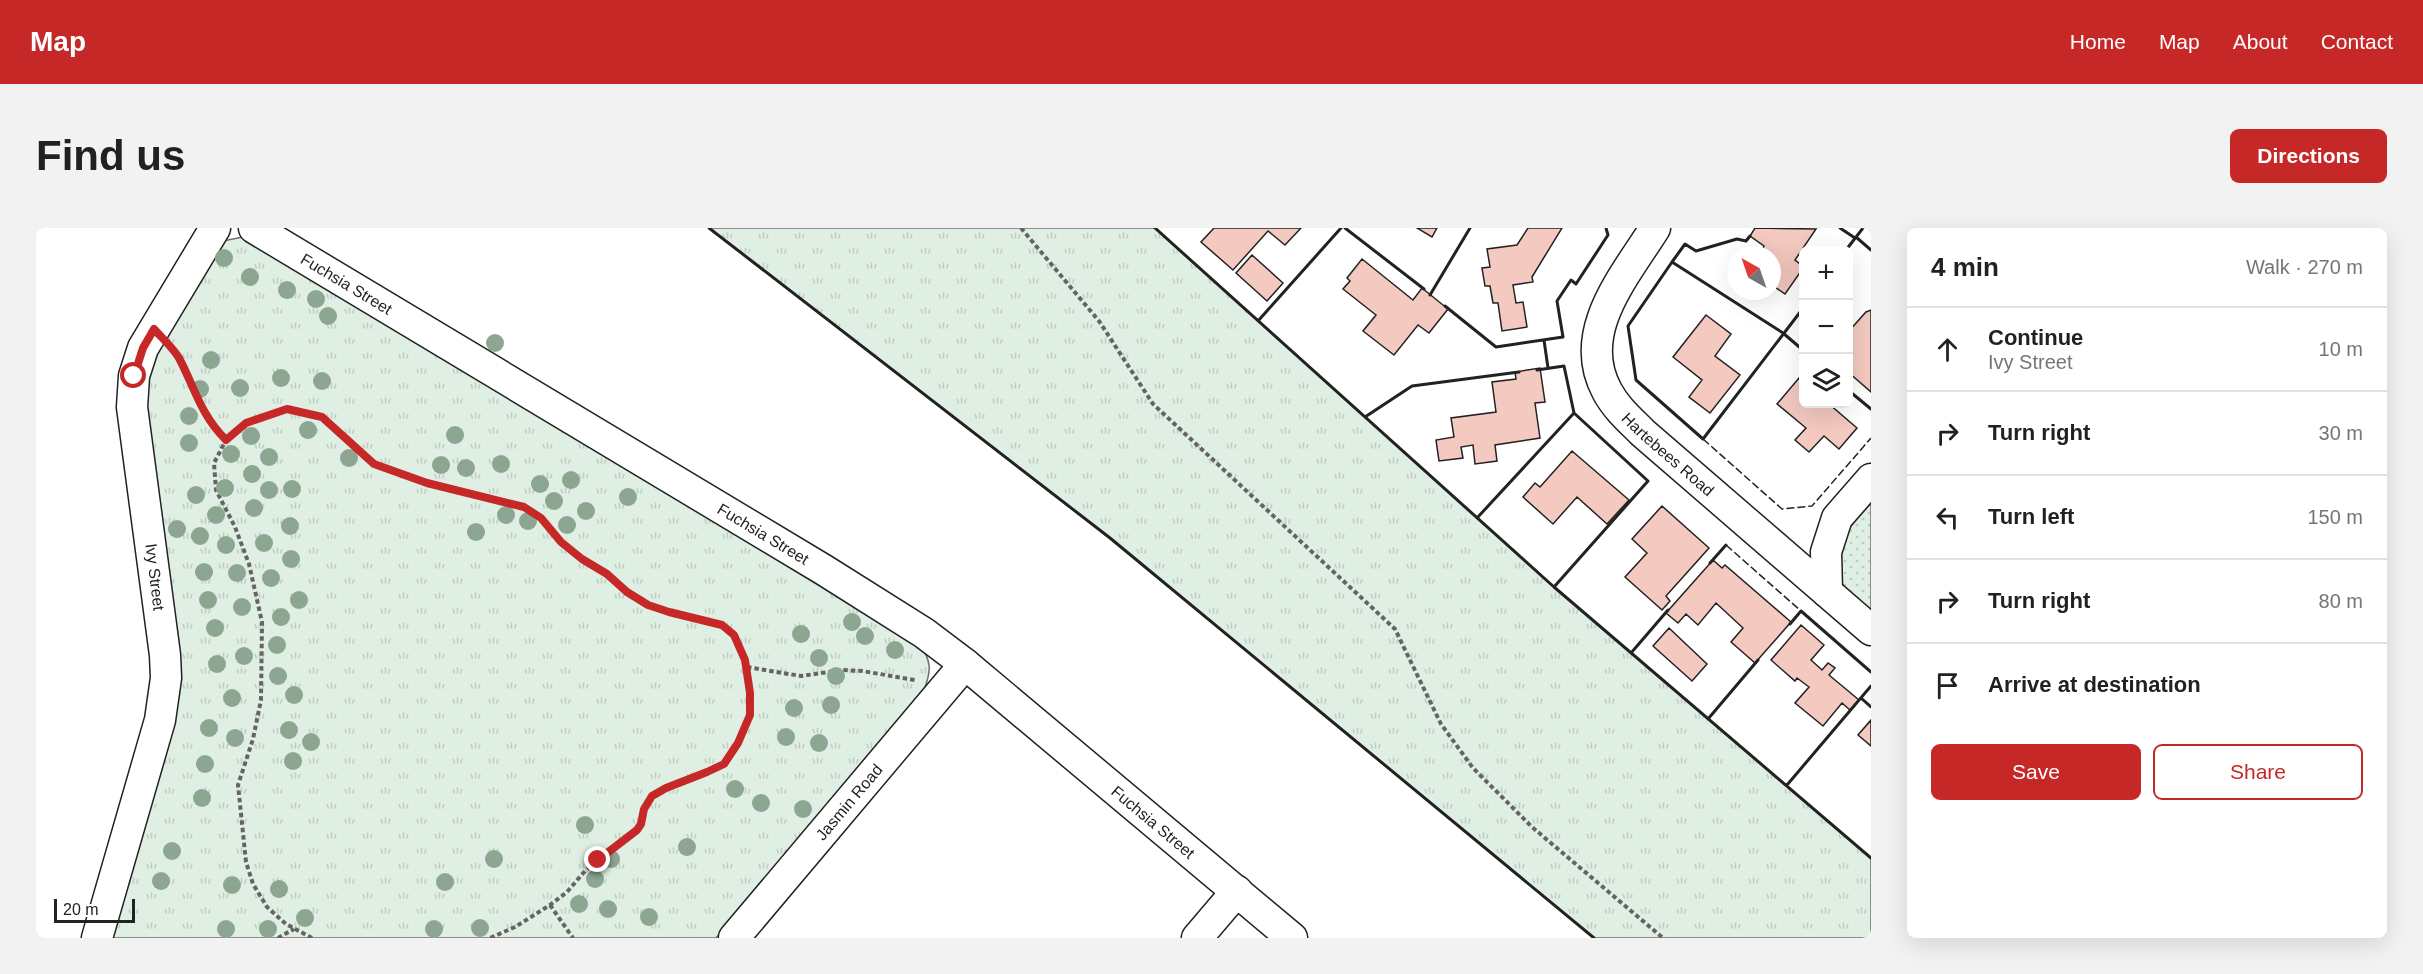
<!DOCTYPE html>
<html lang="en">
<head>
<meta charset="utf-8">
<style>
  body { margin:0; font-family:Helvetica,sans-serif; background:#f2f2f2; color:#202124 }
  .controls { position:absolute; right:18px; top:18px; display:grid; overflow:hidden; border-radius:9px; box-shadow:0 6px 24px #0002 }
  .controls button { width:54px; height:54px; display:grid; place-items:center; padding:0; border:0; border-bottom:2px solid #e0e0e0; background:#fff; color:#202124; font:30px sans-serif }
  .compass { position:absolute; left:1691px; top:18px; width:54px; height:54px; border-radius:50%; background:#fff; box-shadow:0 6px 24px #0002; rotate:320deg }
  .scale { position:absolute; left:18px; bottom:15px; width:81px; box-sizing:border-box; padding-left:6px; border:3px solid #222; border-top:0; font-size:16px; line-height:21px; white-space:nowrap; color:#222; -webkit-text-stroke:4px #fff; paint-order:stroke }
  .stop { position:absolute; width:18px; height:18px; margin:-14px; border:4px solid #c62828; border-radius:50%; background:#fff }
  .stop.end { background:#c62828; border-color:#fff; box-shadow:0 2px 6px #0008 }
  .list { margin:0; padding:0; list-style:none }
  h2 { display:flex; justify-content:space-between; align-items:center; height:78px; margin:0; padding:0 24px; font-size:26px }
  h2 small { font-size:20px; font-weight:400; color:#757577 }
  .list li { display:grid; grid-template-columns:39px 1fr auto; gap:18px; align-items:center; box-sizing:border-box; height:84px; padding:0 24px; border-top:2px solid #e0e0e0 }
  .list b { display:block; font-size:22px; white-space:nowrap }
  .list p { margin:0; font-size:20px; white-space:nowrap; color:#757577 }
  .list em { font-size:20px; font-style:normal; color:#757577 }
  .actions { display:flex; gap:12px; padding:18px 24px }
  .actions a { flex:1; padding:14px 0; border:2px solid #c62828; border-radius:9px; text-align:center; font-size:21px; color:#c62828 }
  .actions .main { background:#c62828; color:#fff }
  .icon { flex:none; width:33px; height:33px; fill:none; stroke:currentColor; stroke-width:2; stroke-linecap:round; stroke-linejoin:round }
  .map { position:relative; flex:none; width:1835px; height:710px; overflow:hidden; border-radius:9px }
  header { display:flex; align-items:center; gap:36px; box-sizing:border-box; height:84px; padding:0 30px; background:#c62828; color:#fff }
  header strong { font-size:28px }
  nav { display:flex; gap:33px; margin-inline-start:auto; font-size:21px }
  .intro { display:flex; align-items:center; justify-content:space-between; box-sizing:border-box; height:144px; padding:0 36px }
  h1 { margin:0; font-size:42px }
  .button { padding:15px 27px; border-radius:9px; background:#c62828; color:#fff; font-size:21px; font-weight:700 }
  main { display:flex; gap:36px; padding:0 36px }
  aside { flex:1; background:#fff; border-radius:9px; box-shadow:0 6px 24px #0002 }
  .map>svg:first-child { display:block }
  .grass { fill:url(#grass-tufts); stroke:#6f6f6f; stroke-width:1.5 }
  .park { fill:url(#park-dots); stroke:#6f6f6f; stroke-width:1.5 }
  .building { fill:#f3c9c0; stroke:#222; stroke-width:1.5 }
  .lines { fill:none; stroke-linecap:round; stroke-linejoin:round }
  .minor-casing { stroke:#222; stroke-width:33 }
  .path { stroke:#646464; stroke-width:4; stroke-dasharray:4.5 3; stroke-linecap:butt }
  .minor { stroke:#fff; stroke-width:30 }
  .fence { stroke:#222; stroke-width:1.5; stroke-dasharray:8 3; stroke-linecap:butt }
  .wall { stroke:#222; stroke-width:3 }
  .tree { fill:#8da692 }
  .route { stroke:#c62828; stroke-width:8 }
  .labels { text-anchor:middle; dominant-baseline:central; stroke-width:4.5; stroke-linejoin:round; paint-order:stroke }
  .street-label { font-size:16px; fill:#222; stroke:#fff }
</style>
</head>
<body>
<header>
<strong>Map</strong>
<nav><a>Home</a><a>Map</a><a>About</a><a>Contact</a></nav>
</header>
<div class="intro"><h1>Find us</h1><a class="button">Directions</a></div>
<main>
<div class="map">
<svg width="1835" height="710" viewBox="0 0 1835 710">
  <defs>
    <pattern id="grass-tufts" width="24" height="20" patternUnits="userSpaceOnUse" patternTransform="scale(1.5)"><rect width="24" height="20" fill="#e0efe3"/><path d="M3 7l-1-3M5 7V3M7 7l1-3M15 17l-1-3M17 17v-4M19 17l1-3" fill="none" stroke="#c0cdc2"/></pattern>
    <pattern id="park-dots" width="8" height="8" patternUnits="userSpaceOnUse" patternTransform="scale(1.5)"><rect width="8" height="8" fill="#e0efe3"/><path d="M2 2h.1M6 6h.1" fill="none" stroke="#c0cdc2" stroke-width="1.8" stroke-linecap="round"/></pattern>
  </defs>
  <rect width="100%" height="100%" fill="#fff"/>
  <path class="grass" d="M673 0H1119L1518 359 1835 630V710H1558L1074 310Z
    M207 9 223 14 884 415C895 434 896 441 888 462L680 710H75L140 483 107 169 109 144 187 13Z"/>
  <path class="park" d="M1835 275V383C1827 375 1817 369 1810 361 1781 330 1815 298 1835 275Z"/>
  <path class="building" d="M1178 0H1265L1249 17 1232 3 1197 42 1165 14Z
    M1381 0H1401L1396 9Z
    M1492 0H1526L1496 49 1497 54 1477 57 1480 75 1487 74 1491 99 1466 103 1462 75H1457L1454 58H1449L1446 40 1454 39 1451 21 1481 17Z
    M1719 0 1780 1 1759 32 1768 39 1749 66 1736 57V27H1724L1728 18 1714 8Z
    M1216 27 1247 55 1231 73 1200 45Z
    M1326 31 1377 72 1386 60 1412 81 1393 105 1382 97 1358 127 1327 103 1340 87 1307 61 1314 53 1311 50Z
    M1835 82V164L1812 144V104L1830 84Z
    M1670 87 1695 106 1679 128 1704 147 1674 185 1653 169 1666 152 1637 129Z
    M1504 140 1509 174 1499 175 1504 210 1459 217 1461 233 1439 236 1437 217 1425 219 1427 230 1403 233 1400 212 1418 209 1415 190 1460 184 1456 154 1480 151 1479 144Z
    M1763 150 1768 153V176H1793L1821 200 1803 221 1788 208 1773 224 1759 212 1770 200 1741 176Z
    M1536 223 1593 272 1571 296 1541 269 1517 296 1487 269 1499 255 1504 259Z
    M1626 278 1673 320 1630 368 1634 373 1626 382 1589 349 1611 325 1596 311Z
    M1677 332 1686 340 1689 337 1755 394 1719 435 1695 414 1707 400 1680 375 1662 397 1650 386 1642 395 1630 385Z
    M1765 397 1788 417 1775 432 1786 442 1792 435 1799 440 1793 447 1823 472 1814 482 1806 475 1787 498 1759 475 1773 459 1761 450 1759 453 1735 432Z
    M1633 400 1671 436 1656 453 1617 418Z
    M1835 492V518L1822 507Z"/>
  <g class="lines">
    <g class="minor-casing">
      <g id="minor">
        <path id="s1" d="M218 0 788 342 888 405 929 436 1256 710"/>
        <path id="s2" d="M1619 0C1589 48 1539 104 1571 163 1580 180 1594 192 1607 205L1835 402"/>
        <path d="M1791 364 1790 324 1801 290 1835 251"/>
        <path d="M61 710 124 492 130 450 129 427 96 179 98 148 107 120 179 0"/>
        <path id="s3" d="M698 710 929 436"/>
        <path d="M1161 710 1201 663"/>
      </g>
    </g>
    <path class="path" d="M985 0 1063 93 1117 176 1359 401 1405 496 1437 540 1496 599 1627 710
      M137 123 142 129C155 159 166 188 190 212
      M711 439 765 448 807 442 826 443 879 452
      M514 677 537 710
      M242 710 258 701
      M276 710 250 696 231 679 217 656 210 634 202 557 217 511 225 472 226 394 213 336 199 299 180 262 178 235 190 212 210 195 251 181 286 189 338 236 391 255 488 279 505 290 525 314 546 331 571 346 591 364 612 377 633 384 686 397 698 407 709 432 714 465V487L702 515 688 536 671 545 630 559 616 568 608 581 605 596 601 602 549 643 531 664 514 677 479 699 454 710"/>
    <use href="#minor" class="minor"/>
    <path class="fence" d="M1667 211 1746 281 1776 278 1835 210
      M1690 317 1765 383"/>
    <path class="wall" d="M673 0 1074 310 1558 710
      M1119 0 1518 359 1835 630
      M1309 0 1388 61
      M1804 0 1819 10
      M1820 9 1835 22
      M1810 22 1827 0
      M1636 34 1649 16 1660 23 1701 11 1710 13 1714 8
      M1394 67 1434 0
      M1409 78 1460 119 1527 109 1521 73 1535 52 1540 56 1572 7 1570 0
      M1768 79 1667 211 1600 152 1592 98 1636 34 1747 105 1768 123
      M1222 93 1305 0
      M1508 112 1512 140
      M1501 142 1528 138 1538 185 1612 253 1518 359
      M1812 162 1835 181
      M1329 189 1376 158 1483 144
      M1441 290 1538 185
      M1674 335 1690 317
      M1754 396 1765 383 1835 444
      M1595 425 1632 382
      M1825 470 1835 479
      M1672 491 1722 432
      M1751 557 1835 458"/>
  </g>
  <g class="tree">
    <circle cx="188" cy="30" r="9"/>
    <circle cx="214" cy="49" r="9"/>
    <circle cx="251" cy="62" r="9"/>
    <circle cx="280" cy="71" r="9"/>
    <circle cx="292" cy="88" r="9"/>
    <circle cx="459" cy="115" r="9"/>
    <circle cx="175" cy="132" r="9"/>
    <circle cx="245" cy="150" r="9"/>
    <circle cx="286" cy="153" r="9"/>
    <circle cx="204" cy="160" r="9"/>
    <circle cx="164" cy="161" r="9"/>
    <circle cx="153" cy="188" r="9"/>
    <circle cx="272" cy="202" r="9"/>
    <circle cx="419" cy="207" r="9"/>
    <circle cx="215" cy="208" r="9"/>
    <circle cx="153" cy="215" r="9"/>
    <circle cx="195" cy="226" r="9"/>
    <circle cx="233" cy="229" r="9"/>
    <circle cx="313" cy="230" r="9"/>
    <circle cx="465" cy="236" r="9"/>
    <circle cx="405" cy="237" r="9"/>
    <circle cx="430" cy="240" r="9"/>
    <circle cx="216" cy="246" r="9"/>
    <circle cx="535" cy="252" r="9"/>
    <circle cx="504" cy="256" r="9"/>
    <circle cx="189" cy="260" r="9"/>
    <circle cx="256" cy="261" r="9"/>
    <circle cx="233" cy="262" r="9"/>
    <circle cx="160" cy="267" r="9"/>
    <circle cx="592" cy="269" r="9"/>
    <circle cx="518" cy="273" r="9"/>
    <circle cx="218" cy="280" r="9"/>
    <circle cx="550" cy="283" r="9"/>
    <circle cx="180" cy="287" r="9"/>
    <circle cx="470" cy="287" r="9"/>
    <circle cx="492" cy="293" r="9"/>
    <circle cx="531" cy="297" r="9"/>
    <circle cx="254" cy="298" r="9"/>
    <circle cx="141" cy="301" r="9"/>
    <circle cx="440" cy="304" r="9"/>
    <circle cx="164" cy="308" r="9"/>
    <circle cx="228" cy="315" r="9"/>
    <circle cx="190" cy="317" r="9"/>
    <circle cx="255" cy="331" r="9"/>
    <circle cx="168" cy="344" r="9"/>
    <circle cx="201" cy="345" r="9"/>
    <circle cx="235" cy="350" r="9"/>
    <circle cx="172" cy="372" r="9"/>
    <circle cx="263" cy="372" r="9"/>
    <circle cx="206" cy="379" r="9"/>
    <circle cx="245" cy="389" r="9"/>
    <circle cx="816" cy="394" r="9"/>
    <circle cx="179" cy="400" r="9"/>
    <circle cx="765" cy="406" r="9"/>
    <circle cx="829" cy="408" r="9"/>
    <circle cx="241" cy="417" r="9"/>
    <circle cx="859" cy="422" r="9"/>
    <circle cx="208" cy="428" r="9"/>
    <circle cx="783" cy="430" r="9"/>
    <circle cx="181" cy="436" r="9"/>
    <circle cx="242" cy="448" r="9"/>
    <circle cx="800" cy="448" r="9"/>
    <circle cx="258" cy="467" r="9"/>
    <circle cx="196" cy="470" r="9"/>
    <circle cx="795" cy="477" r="9"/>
    <circle cx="758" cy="480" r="9"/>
    <circle cx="173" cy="500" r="9"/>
    <circle cx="253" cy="502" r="9"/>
    <circle cx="750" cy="509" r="9"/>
    <circle cx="199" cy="510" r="9"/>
    <circle cx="275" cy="514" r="9"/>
    <circle cx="783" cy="515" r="9"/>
    <circle cx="257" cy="533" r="9"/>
    <circle cx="169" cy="536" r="9"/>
    <circle cx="699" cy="561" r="9"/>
    <circle cx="166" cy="570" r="9"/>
    <circle cx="725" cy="575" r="9"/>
    <circle cx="767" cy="581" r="9"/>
    <circle cx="549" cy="597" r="9"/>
    <circle cx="651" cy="619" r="9"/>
    <circle cx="136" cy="623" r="9"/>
    <circle cx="458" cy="631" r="9"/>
    <circle cx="575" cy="631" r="9"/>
    <circle cx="559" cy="651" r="9"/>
    <circle cx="125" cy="653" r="9"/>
    <circle cx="409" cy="654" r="9"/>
    <circle cx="196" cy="657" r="9"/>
    <circle cx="243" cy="661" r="9"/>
    <circle cx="543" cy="676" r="9"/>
    <circle cx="572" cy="681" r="9"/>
    <circle cx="613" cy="689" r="9"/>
    <circle cx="269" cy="690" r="9"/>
    <circle cx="444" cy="700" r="9"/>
    <circle cx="190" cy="701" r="9"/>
    <circle cx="232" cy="701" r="9"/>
    <circle cx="398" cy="701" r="9"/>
  </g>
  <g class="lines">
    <path class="route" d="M98 148 107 120 118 101C126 110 137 120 143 130 159 160 164 186 190 212L210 195 251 181 286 189 338 236 391 255 488 279 505 290 525 314 546 331 571 346 591 364 612 377 633 384 686 397 698 407 709 432 714 465V487L702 515 688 536 671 544 630 560 616 568 608 581 605 596 601 602 562 632"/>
  </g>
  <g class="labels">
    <g class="street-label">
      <text stroke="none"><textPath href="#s1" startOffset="108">Fuchsia Street</textPath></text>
      <text stroke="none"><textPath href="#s2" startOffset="268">Hartebees Road</textPath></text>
      <text stroke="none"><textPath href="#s1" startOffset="594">Fuchsia Street</textPath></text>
      <text transform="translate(119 349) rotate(83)">Ivy Street</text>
      <text stroke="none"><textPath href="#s3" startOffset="178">Jasmin Road</textPath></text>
      <text stroke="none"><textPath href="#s1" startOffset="1080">Fuchsia Street</textPath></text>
    </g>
  </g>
</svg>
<div class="controls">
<button>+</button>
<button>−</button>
<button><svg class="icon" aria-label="layers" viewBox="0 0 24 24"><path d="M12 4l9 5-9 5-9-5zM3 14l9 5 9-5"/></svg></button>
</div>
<svg class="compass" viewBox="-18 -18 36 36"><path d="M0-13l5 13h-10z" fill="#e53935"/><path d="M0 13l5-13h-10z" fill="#757577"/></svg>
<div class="scale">20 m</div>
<div class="stop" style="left:98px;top:148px"></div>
<div class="stop end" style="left:562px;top:632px"></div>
</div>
<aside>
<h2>4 min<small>Walk · 270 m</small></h2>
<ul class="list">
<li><svg class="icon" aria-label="ahead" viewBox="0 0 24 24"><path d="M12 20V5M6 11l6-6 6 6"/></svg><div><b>Continue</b><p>Ivy Street</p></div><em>10 m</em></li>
<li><svg class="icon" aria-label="right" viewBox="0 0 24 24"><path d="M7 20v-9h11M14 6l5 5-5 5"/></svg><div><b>Turn right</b></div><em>30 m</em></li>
<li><svg class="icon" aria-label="left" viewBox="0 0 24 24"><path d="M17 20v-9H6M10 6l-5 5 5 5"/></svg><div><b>Turn left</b></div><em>150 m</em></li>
<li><svg class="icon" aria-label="right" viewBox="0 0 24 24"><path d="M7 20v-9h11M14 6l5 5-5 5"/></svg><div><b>Turn right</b></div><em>80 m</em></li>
<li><svg class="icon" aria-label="arrive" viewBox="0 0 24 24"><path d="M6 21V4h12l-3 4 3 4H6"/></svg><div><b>Arrive at destination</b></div></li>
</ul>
<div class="actions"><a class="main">Save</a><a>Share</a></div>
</aside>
</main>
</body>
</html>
